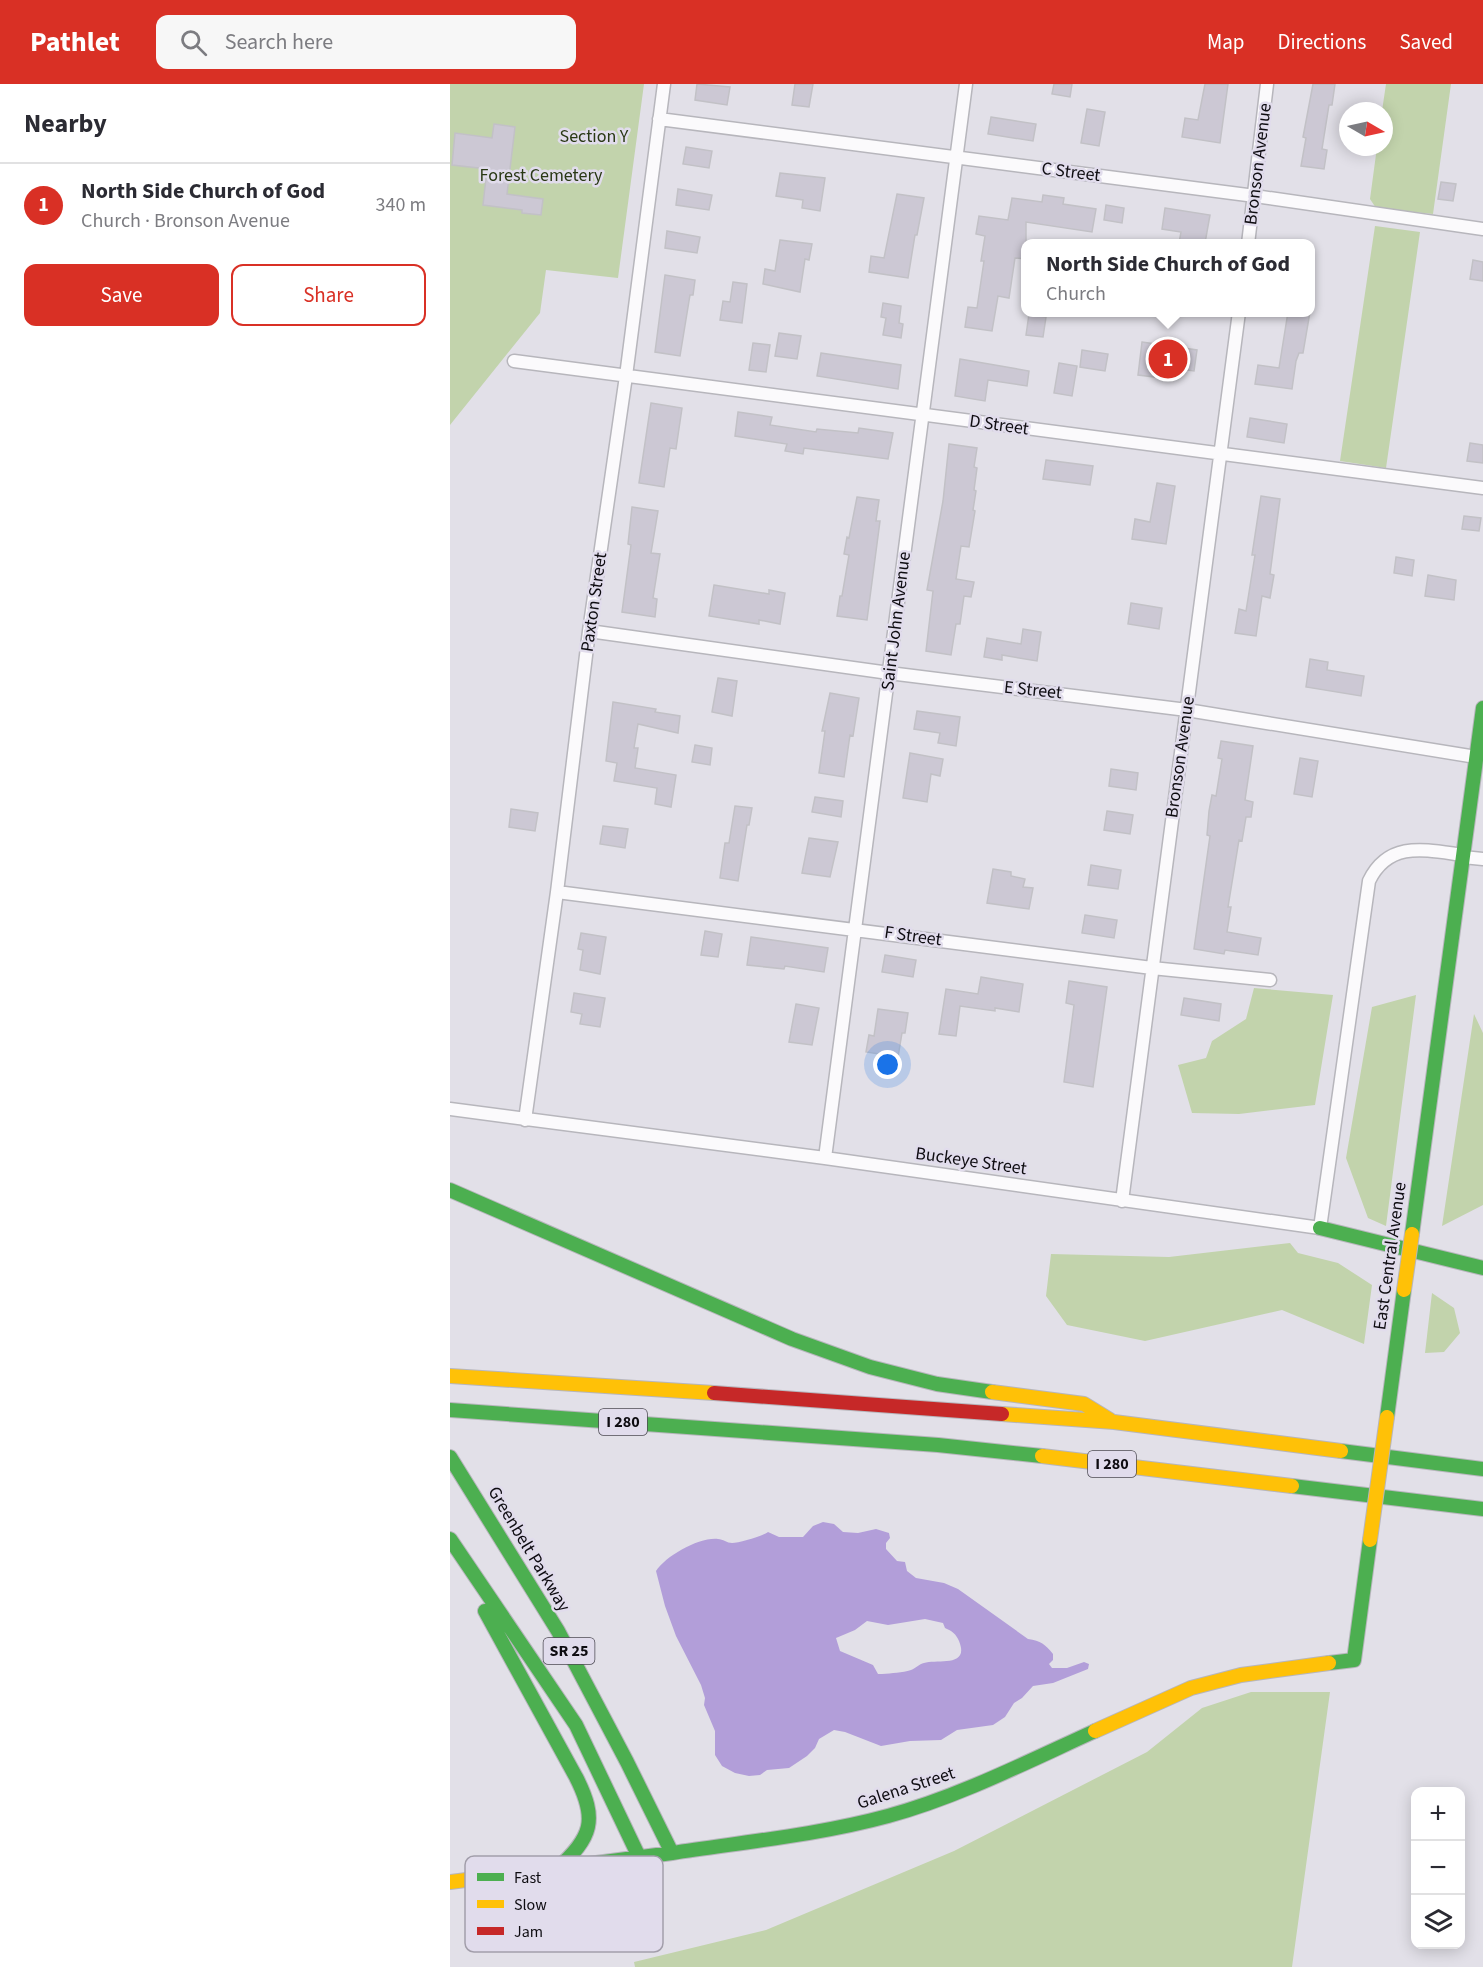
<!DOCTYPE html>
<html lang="en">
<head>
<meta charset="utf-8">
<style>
  body { margin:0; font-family:"Source Sans 3",sans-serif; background:#f7f7f7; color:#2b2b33 }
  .controls { position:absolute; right:18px; bottom:18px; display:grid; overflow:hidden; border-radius:12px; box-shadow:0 3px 15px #0003 }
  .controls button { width:54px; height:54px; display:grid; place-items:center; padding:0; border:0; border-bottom:2px solid #e1e1e2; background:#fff; color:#2b2b33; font:30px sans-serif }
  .compass { position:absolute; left:889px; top:18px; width:54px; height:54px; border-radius:50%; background:#fff; box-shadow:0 3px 15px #0003; rotate:99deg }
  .you { position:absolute; left:438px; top:981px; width:21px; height:21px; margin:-15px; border:4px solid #fff; border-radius:50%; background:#1a73e8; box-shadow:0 0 0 9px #1a73e833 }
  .badge { display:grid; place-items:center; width:39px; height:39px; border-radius:50%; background:#d93025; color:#fff; font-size:20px; font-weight:700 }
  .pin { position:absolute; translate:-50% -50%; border:3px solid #fff; box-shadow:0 2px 6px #0006 }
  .popup { position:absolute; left:571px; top:155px; width:294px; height:78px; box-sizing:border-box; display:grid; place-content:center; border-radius:12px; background:#fff; filter:drop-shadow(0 2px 4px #0005); font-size:20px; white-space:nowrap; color:#7c7c81 }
  .popup b { font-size:22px; color:#2b2b33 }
  .popup::after { content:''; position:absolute; left:50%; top:100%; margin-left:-12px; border:12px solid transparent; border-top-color:#fff }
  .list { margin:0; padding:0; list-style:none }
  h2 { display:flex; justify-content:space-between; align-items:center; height:78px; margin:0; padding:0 24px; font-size:26px }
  h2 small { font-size:20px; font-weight:400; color:#7c7c81 }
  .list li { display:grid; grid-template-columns:39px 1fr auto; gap:18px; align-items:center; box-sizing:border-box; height:84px; padding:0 24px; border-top:2px solid #e1e1e2 }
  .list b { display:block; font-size:22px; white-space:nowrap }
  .list p { margin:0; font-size:20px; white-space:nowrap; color:#7c7c81 }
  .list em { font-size:20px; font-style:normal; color:#7c7c81 }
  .actions { display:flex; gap:12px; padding:18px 24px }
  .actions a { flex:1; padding:14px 0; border:2px solid #d93025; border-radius:12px; text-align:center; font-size:21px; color:#d93025 }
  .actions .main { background:#d93025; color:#fff }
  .icon { flex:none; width:33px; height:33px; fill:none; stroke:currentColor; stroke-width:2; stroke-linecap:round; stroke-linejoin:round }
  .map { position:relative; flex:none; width:1033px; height:1883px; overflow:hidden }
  header { display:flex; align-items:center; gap:36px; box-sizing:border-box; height:84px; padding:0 30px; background:#d93025; color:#fff }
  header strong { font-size:28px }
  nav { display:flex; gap:33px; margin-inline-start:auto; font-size:21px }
  .search { width:420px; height:54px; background:#f7f7f7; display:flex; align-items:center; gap:15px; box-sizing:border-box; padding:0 21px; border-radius:12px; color:#7c7c81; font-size:22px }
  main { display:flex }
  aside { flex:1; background:#fff }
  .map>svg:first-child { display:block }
  .green { fill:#c2d3ac }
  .water { fill:#b29ed9; fill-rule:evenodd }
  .building { fill:#ccc8d4; stroke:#c2c1c6; stroke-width:1.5 }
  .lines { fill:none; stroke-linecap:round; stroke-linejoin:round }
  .street-casing { stroke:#b7b6bc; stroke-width:15 }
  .fast-casing { stroke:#b7b6bc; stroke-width:16 }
  .slow-casing { stroke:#b7b6bc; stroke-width:16 }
  .jam-casing { stroke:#b7b6bc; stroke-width:16 }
  .street { stroke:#fbfafc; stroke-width:12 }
  .fast { stroke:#4caf50; stroke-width:14 }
  .slow { stroke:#ffc107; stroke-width:14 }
  .jam { stroke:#c62828; stroke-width:14 }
  .slow-bridge-casing { stroke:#b7b6bc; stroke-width:16; stroke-linecap:butt }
  .slow-bridge { stroke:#ffc107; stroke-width:14 }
  .labels { text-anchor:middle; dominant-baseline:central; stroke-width:5; stroke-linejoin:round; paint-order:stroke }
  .shield { fill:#e1dcec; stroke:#4d4a53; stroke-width:1.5 }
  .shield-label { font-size:16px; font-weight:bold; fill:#0e0c11 }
  .park-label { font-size:18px; fill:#293814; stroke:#e1dcec }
  .street-label { font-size:18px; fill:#0e0c11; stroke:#e1dcec }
  .key { fill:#e1dcec; stroke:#a29eaa; stroke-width:1.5 }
  .key-label { font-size:16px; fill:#0e0c11 }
</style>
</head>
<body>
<header>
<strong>Pathlet</strong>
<div class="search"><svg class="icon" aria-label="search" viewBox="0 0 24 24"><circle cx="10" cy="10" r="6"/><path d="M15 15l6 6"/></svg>Search here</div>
<nav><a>Map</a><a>Directions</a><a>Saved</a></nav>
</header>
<main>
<aside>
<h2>Nearby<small></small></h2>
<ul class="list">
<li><span class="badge">1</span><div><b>North Side Church of God</b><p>Church · Bronson Avenue</p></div><em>340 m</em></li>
</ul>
<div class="actions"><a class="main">Save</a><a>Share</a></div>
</aside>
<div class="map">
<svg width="1033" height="1883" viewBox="0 0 1033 1883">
  <rect width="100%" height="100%" fill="#e2e0e8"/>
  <path class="green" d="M0 0H194L168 194 96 186 90 229 0 341Z
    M936 0H1001L983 130 926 124 920 115 927 63H934V27H932Z
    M925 142 970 148 936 384 890 377Z
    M804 904 883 911 865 1021 789 1030 742 1029 728 981 756 974 762 957 796 935Z
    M966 911 936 1142 918 1134 896 1074 922 923Z
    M1024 930 1033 949V1121L992 1142Z
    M840 1159 848 1169 888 1179 922 1201 914 1260 832 1226 695 1257 617 1241 596 1212 601 1170 719 1173Z
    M982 1209 1004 1224 1010 1249 994 1268 975 1269Z
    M801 1608H880L842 1883H185L184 1878 316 1846 504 1767 697 1668 752 1624Z"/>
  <path class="water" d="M373 1438 384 1440 393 1448 408 1449 426 1445 439 1449 440 1454 436 1459V1465L447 1477 455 1478 457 1487 466 1494 494 1499 508 1505 578 1555C591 1557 595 1560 603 1570V1576L599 1580 602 1584H617L634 1578 639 1580 638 1585 603 1599 583 1602 572 1614 564 1619 555 1633 543 1641 507 1646 491 1656 460 1657 431 1662 395 1648 384 1646 369 1655 365 1664 357 1672 339 1684 317 1686 310 1691 299 1692 285 1689 272 1682 265 1671V1647L254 1621 255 1614 251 1601 226 1552 215 1522 206 1487C216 1472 249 1453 268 1455 273 1455 277 1459 282 1459 289 1459 313 1452 318 1448L329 1453H353L363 1442ZM475 1535 493 1539 495 1544C502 1547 506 1550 509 1557 520 1584 487 1575 474 1579 469 1580 466 1584 461 1586 452 1589 442 1589 432 1590H428L423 1581 390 1567 386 1554 405 1546 417 1537 438 1541Z"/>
  <path class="building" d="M247 0 280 3 277 21 245 16Z
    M345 0H363L359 23 342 21Z
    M604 0H622L620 13 602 10Z
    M755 0H778L770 59 732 53 735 34 748 36Z
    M863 0H885L882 21H879L872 65 877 66 874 85 851 82 856 54 853 53Z
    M637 25 655 28 649 62 631 59Z
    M541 33 586 40 583 57 538 50Z
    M44 40 65 43 57 110 93 115 91 131 72 129V126L33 121 37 85 2 81 5 49 42 54Z
    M236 63 262 67 259 84 233 80Z
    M330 89 375 94 370 127 352 124 353 116 326 112Z
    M991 98 1006 100 1003 117 988 115Z
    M228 105 262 111 259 126 226 121Z
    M447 110 474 114 467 151H465L458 194 419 188 421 172 434 174Z
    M593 111 614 114 613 120 646 125 642 148 576 138V175L565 174 559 214 548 212 542 247 515 243 518 223 527 224 534 177H531L535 152 526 150 529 132 558 136 562 114 592 118Z
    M656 121 674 124 672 139 654 136Z
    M715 124 760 131 755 159H729L731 148 712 145Z
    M217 147 250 153 247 169 215 164Z
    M330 156 362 160 359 176 355 175 350 208 313 200 315 185 325 187Z
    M1023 176 1033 178V197L1020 195Z
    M215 191 245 196 243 211H240L230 272 205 268Z
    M283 198 297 200 292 239 270 236 273 217 280 218Z
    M433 219 451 222 449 239 453 240 451 254 433 251 436 234 431 233Z
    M838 228H860L853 269H849L846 277 842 305 805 300 808 281 829 284Z
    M579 230 596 233 593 253 576 251Z
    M329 249 351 252 347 275 325 272Z
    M692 258 747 266 744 287 722 284 720 295 688 291Z
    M303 259 320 261 316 288 299 286Z
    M632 266 658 270 655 287 630 283Z
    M371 269 451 281 448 305 367 292Z
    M510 275 579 287 577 302 538 296 535 317 505 312Z
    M609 279 627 282 622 312 604 309Z
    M201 319 232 324 226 365 220 364 214 403 189 399Z
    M288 328 322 333 320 341 366 348 367 345 408 349 409 344 443 349 438 375 354 364 353 370 335 367 337 360 285 352Z
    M800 334 837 340 834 359 797 353Z
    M1020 359 1033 361V379L1017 377Z
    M499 360 527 364 524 383 527 384 524 406 526 407 523 426 525 427 519 463 511 462 506 495 524 498 521 513 514 512 510 540H506L501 571 476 567 483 507 477 506 493 417Z
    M596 376 643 382 640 401 593 395Z
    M707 399 725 402 716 460 682 455 685 435 700 438Z
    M811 412 830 415 820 490 824 491 820 514 812 512 806 552 785 549 789 525 796 527 805 471H802Z
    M407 413 429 416 426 437H430L417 536 387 532 390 512H392L399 471 394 470 397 453 399 454Z
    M182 423 208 427 201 469 210 470 203 514 207 515 205 533 172 528 181 461 178 460Z
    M1014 432 1031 434 1029 447 1012 445Z
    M946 473 964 476 962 492 944 489Z
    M978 491 1006 496 1004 516 975 512Z
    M264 501 319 510V506L335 509 330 540 309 536V540L259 532Z
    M681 519 712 524 709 545 678 540Z
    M573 545 591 548 587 577 552 571V576L534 573 537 554 571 560Z
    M860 575 878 578 877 586 914 592 911 612 856 603Z
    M268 594 287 597 282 632 262 628Z
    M380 609 409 614 403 652 400 651 394 693 369 689 375 647H372Z
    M163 618 206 625 205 628 230 632 228 649 188 640 184 664H188L185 684 226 691 221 723 205 720 207 704 164 697 167 679 156 677Z
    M467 627 510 633 506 662 488 659 490 649 464 645Z
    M771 657 803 662 795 716 803 718 801 733H796L792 757 789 756 778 823H781L777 848 811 854 808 871 775 866 774 870 744 865 760 752 757 751 759 727 762 711 766 712 772 675 768 674Z
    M245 661 262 664 260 681 242 678Z
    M460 669 493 675 490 692 481 690 477 718 453 714Z
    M850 674 868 677 862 713 844 710Z
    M661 685 688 689 686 706 659 702Z
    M365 713 393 717 391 733 362 728Z
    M285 722 302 724 299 741H297L288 797 270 794 275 759H279Z
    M61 725 88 729 85 747 59 743Z
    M657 727 683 731 680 750 654 746Z
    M153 742 178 745 175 764 150 760Z
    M359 754 388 758 380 793 352 789Z
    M641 781 671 786 668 805 638 801Z
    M543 785 561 788V792L575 795 573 803 583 804 579 825 537 819Z
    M635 831 667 836 664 854 632 849Z
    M255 847 272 850 268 873 251 871Z
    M131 849 156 853 150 890 130 886 133 866 128 865Z
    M301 853 378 864 374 888 335 882 334 885 297 881Z
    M435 871 466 876 463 893 432 888Z
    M531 893 573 900 569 928 545 924V927L510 922 506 952 489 950 496 905 528 910Z
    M619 897 657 903 643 1003 614 998 624 921 616 919Z
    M124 909 155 914 150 943 130 940 132 930 121 928Z
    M734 914 771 920 769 937 731 931Z
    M346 920 369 924 362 961 339 958Z
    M428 925 458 929 455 949H452L448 973 416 968 419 951 424 952Z"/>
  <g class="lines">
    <g class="street-casing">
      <path id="street" d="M209 35 805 112 1033 145
        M798 160 817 0
        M64 277 1033 404
        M139 547 439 589 737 626 1026 673
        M1013 773 1033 775
        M107 808 702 884 820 896
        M0 1025 375 1074 870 1144 919 797C939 756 976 766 1013 771
        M75 1036 107 808 139 547 176 292 214 0
        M375 1074 516 0
        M672 1117 789 228"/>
    </g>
    <g class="fast-casing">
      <path id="fast" d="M0 1106 342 1255 420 1283 487 1300 542 1308
        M870 1144 1033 1184
        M962 1150 1033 624
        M0 1326 488 1361 592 1372
        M937 1333 954 1206
        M891 1367 1033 1385
        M0 1373 108 1547 177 1678 222 1769 116 1783
        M842 1402 1033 1425
        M0 1455 126 1641 190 1775
        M35 1527 126 1693C148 1736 142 1753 107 1785
        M879 1579 904 1576 920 1456
        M222 1769C294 1758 368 1751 438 1732 508 1713 579 1677 645 1647"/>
    </g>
    <g class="slow-casing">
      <path id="slow" d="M0 1292 264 1309
        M542 1308 634 1320 660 1336
        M552 1330 664 1338 891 1367
        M592 1372 842 1402
        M645 1647 741 1604 791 1591 879 1579
        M0 1798 116 1783"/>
    </g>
    <g class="jam-casing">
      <path id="jam" d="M264 1309 552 1330"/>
    </g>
    <use href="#street" class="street"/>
    <use href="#fast" class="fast"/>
    <use href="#slow" class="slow"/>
    <use href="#jam" class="jam"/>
    <g class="slow-bridge-casing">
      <path id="slow-bridge" d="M954 1206 962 1150
        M920 1456 937 1333"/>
    </g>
    <use href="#slow-bridge" class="slow-bridge"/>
  </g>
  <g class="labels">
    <g class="shield">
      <rect x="149" y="1325" width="48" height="26" rx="4.5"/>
      <rect x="638" y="1367" width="48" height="26" rx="4.5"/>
      <rect x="93.5" y="1554" width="51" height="26" rx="4.5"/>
    </g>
    <g class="shield-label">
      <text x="173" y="1338">I 280</text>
      <text x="662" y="1380">I 280</text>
      <text x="119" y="1567">SR 25</text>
    </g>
    <g class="park-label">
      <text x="144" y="52">Section Y</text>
      <text x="91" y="91">Forest Cemetery</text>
    </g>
    <g class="street-label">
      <text transform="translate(808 80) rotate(-83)">Bronson Avenue</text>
      <text transform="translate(621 88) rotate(7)">C Street</text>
      <text transform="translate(549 341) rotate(8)">D Street</text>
      <text transform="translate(144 518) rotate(-82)">Paxton Street</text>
      <text transform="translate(446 537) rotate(-83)">Saint John Avenue</text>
      <text transform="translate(583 606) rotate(6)">E Street</text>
      <text transform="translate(730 673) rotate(-82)">Bronson Avenue</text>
      <text transform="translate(463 852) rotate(8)">F Street</text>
      <text transform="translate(521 1077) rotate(8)">Buckeye Street</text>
      <text transform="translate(940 1172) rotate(-82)">East Central Avenue</text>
      <text transform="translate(79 1465) rotate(59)">Greenbelt Parkway</text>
      <text transform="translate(456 1704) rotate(-18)">Galena Street</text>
    </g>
  </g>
  <rect x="15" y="1772" width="198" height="96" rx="9" class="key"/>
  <rect x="27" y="1789" width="27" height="8" fill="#4caf50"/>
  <rect x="27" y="1816" width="27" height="8" fill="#ffc107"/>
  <rect x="27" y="1843" width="27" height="8" fill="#c62828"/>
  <g class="key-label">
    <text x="64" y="1799">Fast</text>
    <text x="64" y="1826">Slow</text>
    <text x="64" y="1853">Jam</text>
  </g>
</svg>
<div class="controls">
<button>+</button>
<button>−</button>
<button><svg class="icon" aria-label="layers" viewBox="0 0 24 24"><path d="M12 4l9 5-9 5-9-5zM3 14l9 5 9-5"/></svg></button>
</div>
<svg class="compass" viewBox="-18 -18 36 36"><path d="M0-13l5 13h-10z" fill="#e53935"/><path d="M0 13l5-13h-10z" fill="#7c7c81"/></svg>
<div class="you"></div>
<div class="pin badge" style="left:718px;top:275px">1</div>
<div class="popup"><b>North Side Church of God</b>Church</div>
</div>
</main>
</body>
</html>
